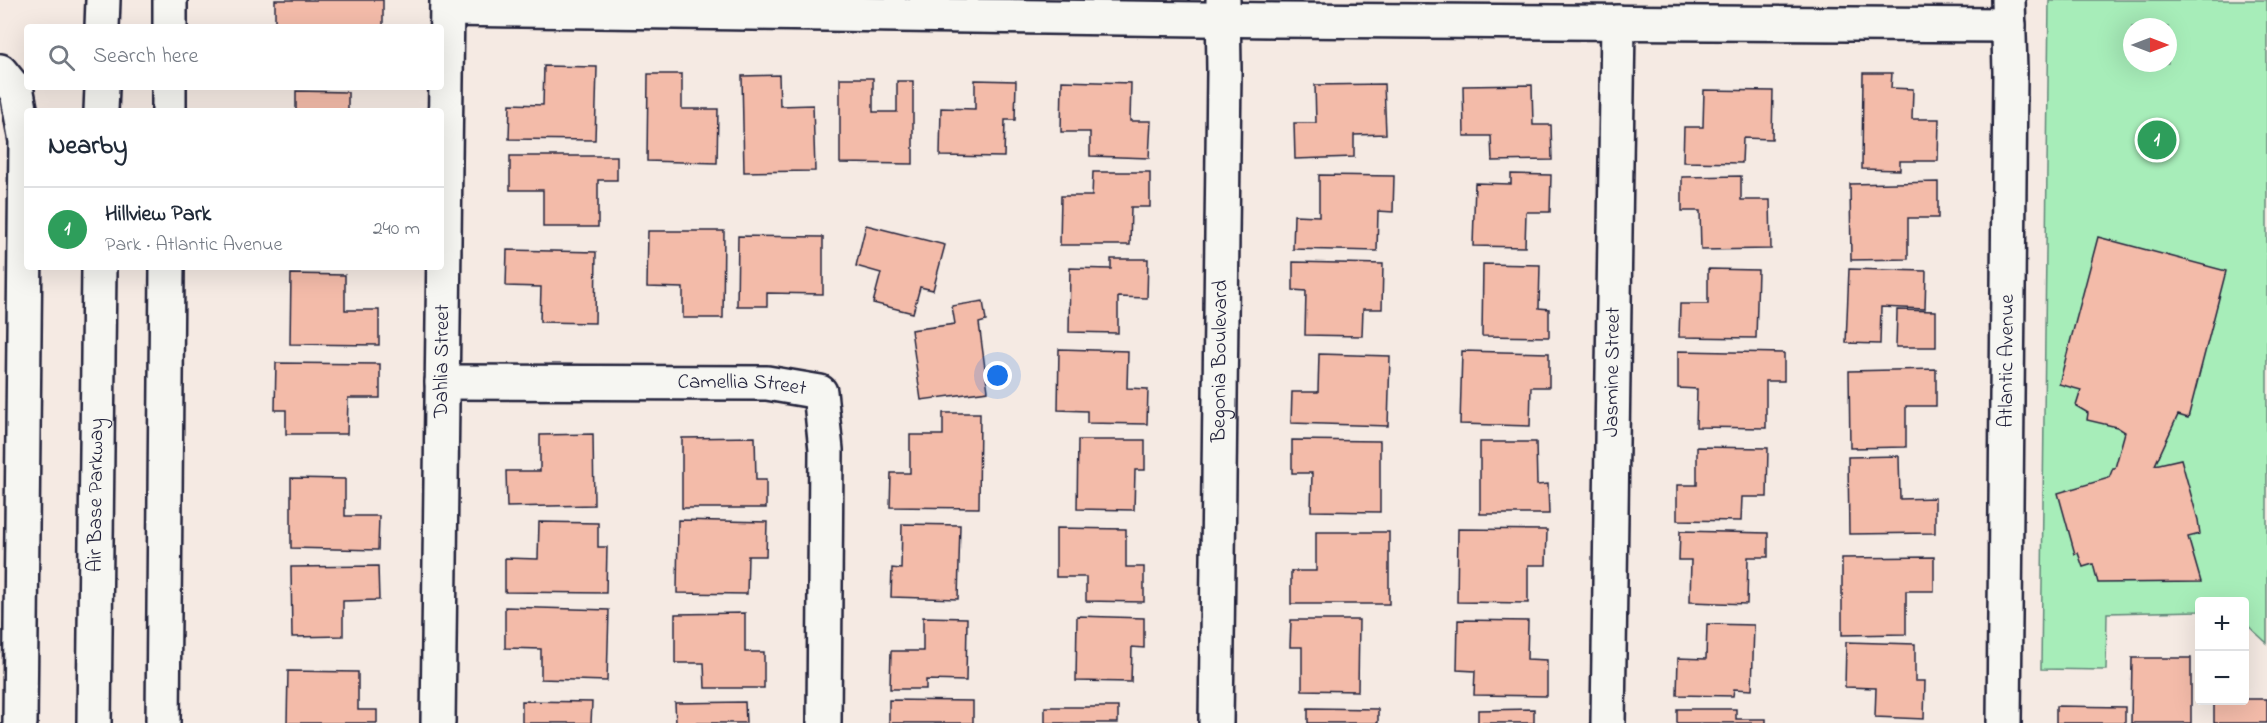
<!DOCTYPE html>
<html lang="en">
<head>
<meta charset="utf-8">
<style>
  body { margin:0; font-family:"Indie Flower",sans-serif; background:#f6f6f7; color:#1f2937 }
  .controls { position:absolute; right:18px; bottom:18px; display:grid; overflow:hidden; border-radius:6px; box-shadow:0 6px 24px #0002 }
  .controls button { width:54px; height:54px; display:grid; place-items:center; padding:0; border:0; border-bottom:2px solid #e0e1e3; background:#fff; color:#1f2937; font:30px sans-serif }
  .compass { position:absolute; left:2123px; top:18px; width:54px; height:54px; border-radius:50%; background:#fff; box-shadow:0 6px 24px #0002; rotate:90deg }
  .you { position:absolute; left:998px; top:376px; width:21px; height:21px; margin:-15px; border:4px solid #fff; border-radius:50%; background:#1a73e8; box-shadow:0 0 0 9px #1a73e833 }
  .badge { display:grid; place-items:center; width:39px; height:39px; border-radius:50%; background:#c8321e; color:#fff; font-size:20px; font-weight:700 }
  .pin { position:absolute; translate:-50% -50%; border:3px solid #fff; box-shadow:0 2px 6px #0006 }
  .list { margin:0; padding:0; list-style:none }
  h2 { display:flex; justify-content:space-between; align-items:center; height:78px; margin:0; padding:0 24px; font-size:26px }
  h2 small { font-size:20px; font-weight:400; color:#747a83 }
  .list li { display:grid; grid-template-columns:39px 1fr auto; gap:18px; align-items:center; box-sizing:border-box; height:84px; padding:0 24px; border-top:2px solid #e0e1e3 }
  .list b { display:block; font-size:22px; white-space:nowrap }
  .list p { margin:0; font-size:20px; white-space:nowrap; color:#747a83 }
  .list em { font-size:20px; font-style:normal; color:#747a83 }
  .icon { flex:none; width:33px; height:33px; fill:none; stroke:currentColor; stroke-width:2; stroke-linecap:round; stroke-linejoin:round }
  .map { position:relative; flex:none; width:2267px; height:723px; overflow:hidden }
  .search { position:absolute; background:#fff; box-shadow:0 6px 24px #0002; left:24px; top:24px; width:420px; height:66px; display:flex; align-items:center; gap:15px; box-sizing:border-box; padding:0 21px; border-radius:6px; color:#747a83; font-size:22px }
  .panel { position:absolute; background:#fff; box-shadow:0 6px 24px #0002; left:24px; top:108px; width:420px; height:162px; border-radius:6px }
  .map>svg:first-child { display:block }
  .green { fill:#a7edb9; stroke:#64887a; stroke-width:1.5; fill-rule:evenodd }
  .building { fill:#f3bba9; stroke:#22223b; stroke-width:1.5 }
  .lines { fill:none; stroke-linecap:round; stroke-linejoin:round }
  .minor-casing { stroke:#22223b; stroke-width:38 }
  .major-casing { stroke:#22223b; stroke-width:38 }
  .minor { stroke:#f6f6f2; stroke-width:33 }
  .major { stroke:#f6f6f2; stroke-width:33 }
  .labels { text-anchor:middle; dominant-baseline:central; stroke-width:6; stroke-linejoin:round; paint-order:stroke }
  .street-label { font-size:21px; fill:#22223b; stroke:#f6f6f2 }
</style>
</head>
<body>
<div class="map">
<svg width="2267" height="723" viewBox="0 0 2267 723">
  <rect width="100%" height="100%" fill="#f5eae3"/>
  <filter id="ink" filterUnits="userSpaceOnUse"><feTurbulence type="fractalNoise" baseFrequency=".0167" numOctaves="2"/><feDisplacementMap in="SourceGraphic" scale="12" xChannelSelector="R" yChannelSelector="G"/><feConvolveMatrix kernelMatrix="1 2 1 2 8 2 1 2 1" color-interpolation-filters="sRGB"/></filter>
  <g filter="url(#ink)">
    <path class="green" d="M2049 0H2267V643L2245 623 2244 602H2200L2199 611 2107 613 2106 670 2041 669ZM2132 27H2168V63H2132Z"/>
    <path class="building" d="M275 0H383V27H275Z
      M544 66 597 67 595 140 509 139 510 104 543 105Z
      M1863 73H1892L1891 88 1913 89 1912 119H1939L1938 161H1900V170L1862 169Z
      M648 74H682V109H718L717 163 647 161Z
      M779 75 780 106 813 105 815 171 744 172 742 76Z
      M840 78H873V112H897V81H913V164L840 163Z
      M975 80 1016 81 1015 120H1005L1004 157 940 156 941 108 975 109Z
      M1062 81 1131 83 1130 121H1151L1149 158 1090 156V132H1061Z
      M1384 84 1386 134 1354 135V157L1295 159 1294 123H1316L1315 85Z
      M1532 85 1533 125H1551L1552 160 1492 161 1491 136H1464L1463 86Z
      M1704 90 1773 91 1772 139 1743 138 1742 163 1683 162 1684 127H1703Z
      M296 91 348 92V111H296Z
      M510 156H617V180H598V227H543V190H510Z
      M1093 172H1150V207H1131L1130 245H1060L1061 196H1092Z
      M1511 174 1551 175 1550 212H1526L1525 247 1473 246 1475 183 1511 184Z
      M1319 175 1394 176 1393 212 1378 211 1377 251 1293 249 1294 215 1319 216Z
      M1741 176V200H1770L1771 249 1701 250 1700 211H1682V177Z
      M1938 182V218H1908V259L1851 260 1850 184Z
      M866 225 945 245 933 290 920 287 913 313 873 303 881 273 856 266Z
      M648 231H724L723 318H683V288L647 287Z
      M738 236 823 237V294L767 293V306H737Z
      M2098 237 2226 271 2188 418 2178 415 2155 465 2181 459 2198 520 2200 534 2188 537 2201 582 2098 583 2093 564 2083 567 2078 553 2075 554 2058 493 2109 478 2113 468H2115L2125 432 2117 427 2087 420 2088 413 2076 406 2081 390 2059 384Z
      M507 250 596 252 595 323 540 322 541 287 506 286Z
      M1111 259H1148L1147 298 1118 297V333L1069 332 1070 268 1111 269Z
      M1293 262 1383 264 1382 309H1363L1362 336 1305 335 1306 291 1293 290Z
      M1483 264 1540 265 1539 308 1549 309V337L1482 336Z
      M1708 269 1758 270 1756 338 1679 337 1680 304H1708Z
      M1849 269 1926 271 1925 309 1881 307 1880 344 1846 343Z
      M291 274 345 275V310H379V345L290 344Z
      M983 301 986 321 979 323 988 391 921 400 911 330 955 324 952 306Z
      M1897 310 1936 311V347H1896Z
      M1059 349 1128 351 1127 388 1148 389 1147 424 1087 423V411L1058 410Z
      M1462 351 1549 353V387H1531L1530 426 1460 424Z
      M1678 351 1784 353V381H1766V428L1696 427 1697 389 1678 388Z
      M1319 354 1390 356 1388 426 1291 423 1292 392H1318Z
      M276 363 380 364V398H348L347 434H286V410H275Z
      M1936 369V406H1906V447L1850 448 1849 371Z
      M943 413H980L979 508 890 507 891 473H910V435H943Z
      M593 434 594 505 507 507 506 471H540V435Z
      M755 437 756 480H766V508H682V438Z
      M1078 440H1145V470H1135L1134 510 1077 509Z
      M1292 440 1380 441V512L1311 511 1312 473H1292Z
      M1480 442H1536L1537 485 1548 484 1549 514H1480Z
      M1697 447 1768 448 1767 497H1742L1741 521 1677 520V485H1697Z
      M1899 456 1900 499 1935 498V533L1849 534 1848 457Z
      M291 478 345 479V516H379L378 550 291 548Z
      M678 520 767 522 766 556H748L747 594 677 593Z
      M539 522 598 523V547H607L606 593 505 592V558L538 559Z
      M902 524 960 525 958 599 891 597 892 568 901 569Z
      M1056 528 1126 529V567H1144V602L1086 601V577H1056Z
      M1458 529 1547 530 1546 565H1528V603L1457 602Z
      M1680 531 1768 533V557H1748L1747 604 1690 602 1691 560H1679Z
      M1316 532H1389V604H1291V571H1316Z
      M1934 557V591H1906V634L1842 635V558Z
      M378 566 379 600 343 601V636L292 637 291 567Z
      M505 607 609 610 607 681 541 679V649L505 648Z
      M745 613V652H764V688H705L704 663H675V614Z
      M1077 616 1144 618V648L1132 647 1131 682 1076 681Z
      M923 617 967 618 966 681 926 680V689H890L891 651H923Z
      M1291 620H1359L1358 691 1302 690V647H1290Z
      M1458 620 1528 621 1527 659 1547 660V696L1474 695 1475 671 1457 670Z
      M1707 624 1754 625 1752 690 1734 689 1733 696 1677 695 1678 658 1706 659Z
      M1846 642 1915 644V681H1925L1924 719 1875 717 1876 688 1845 687Z
      M2132 658H2191V723H2131Z
      M288 671 358 672V710H377V723H287Z
      M2244 699H2267V723H2214V700H2244Z
      M889 700 973 701V723H889Z
      M522 701 592 702 591 723H522Z
      M745 702 746 723H676L675 703Z
      M2056 706 2125 707V723H2056Z
      M1045 707H1118V723H1045Z
      M1308 708 1378 709V723H1308Z
      M1534 709V723H1478V710Z
      M1677 709H1736V719H1766V723H1677Z"/>
    <g class="lines">
      <g class="minor-casing">
        <g id="minor">
          <path d="M447 9 1275 20 2009 25"/>
          <path d="M0 71 17 92 26 141 20 723"/>
          <path id="s1" d="M442 382 767 383 820 392 826 450 824 723"/>
          <path id="s2" d="M438 723 447 0"/>
          <path id="s3" d="M1216 723 1224 71 1223 0"/>
          <path id="s4" d="M1608 723 1618 22"/>
          <path id="s5" d="M2004 723 2010 72 2008 0"/>
        </g>
      </g>
      <g class="major-casing">
        <g id="major">
          <path d="M102 27 103 0"/>
          <path d="M170 27V0"/>
          <path d="M101 111 102 87"/>
          <path d="M169 111V87"/>
          <path id="s6" d="M94 723 99 267"/>
          <path d="M163 723 167 267"/>
        </g>
      </g>
      <use href="#minor" class="minor"/>
      <use href="#major" class="major"/>
    </g>
  </g>
  <g class="labels">
    <g class="street-label">
      <text stroke="none"><textPath href="#s2" startOffset="362">Dahlia Street</textPath></text>
      <text stroke="none"><textPath href="#s3" startOffset="362">Begonia Boulevard</textPath></text>
      <text stroke="none"><textPath href="#s5" startOffset="362">Atlantic Avenue</textPath></text>
      <text stroke="none"><textPath href="#s4" startOffset="351">Jasmine Street</textPath></text>
      <text stroke="none"><textPath href="#s1" startOffset="300">Camellia Street</textPath></text>
      <text stroke="none"><textPath href="#s6" startOffset="228">Air Base Parkway</textPath></text>
    </g>
  </g>
</svg>
<div class="controls">
<button>+</button>
<button>−</button>
</div>
<svg class="compass" viewBox="-18 -18 36 36"><path d="M0-13l5 13h-10z" fill="#e53935"/><path d="M0 13l5-13h-10z" fill="#747a83"/></svg>
<div class="you"></div>
<div class="pin badge" style="left:2157px;top:140px;background:#2e9e5b">1</div>
<div class="search"><svg class="icon" aria-label="search" viewBox="0 0 24 24"><circle cx="10" cy="10" r="6"/><path d="M15 15l6 6"/></svg>Search here</div>
<section class="panel">
<h2>Nearby<small></small></h2>
<ul class="list">
<li><span class="badge" style="background:#2e9e5b">1</span><div><b>Hillview Park</b><p>Park · Atlantic Avenue</p></div><em>240 m</em></li>
</ul>
</section>
</div>
</body>
</html>
